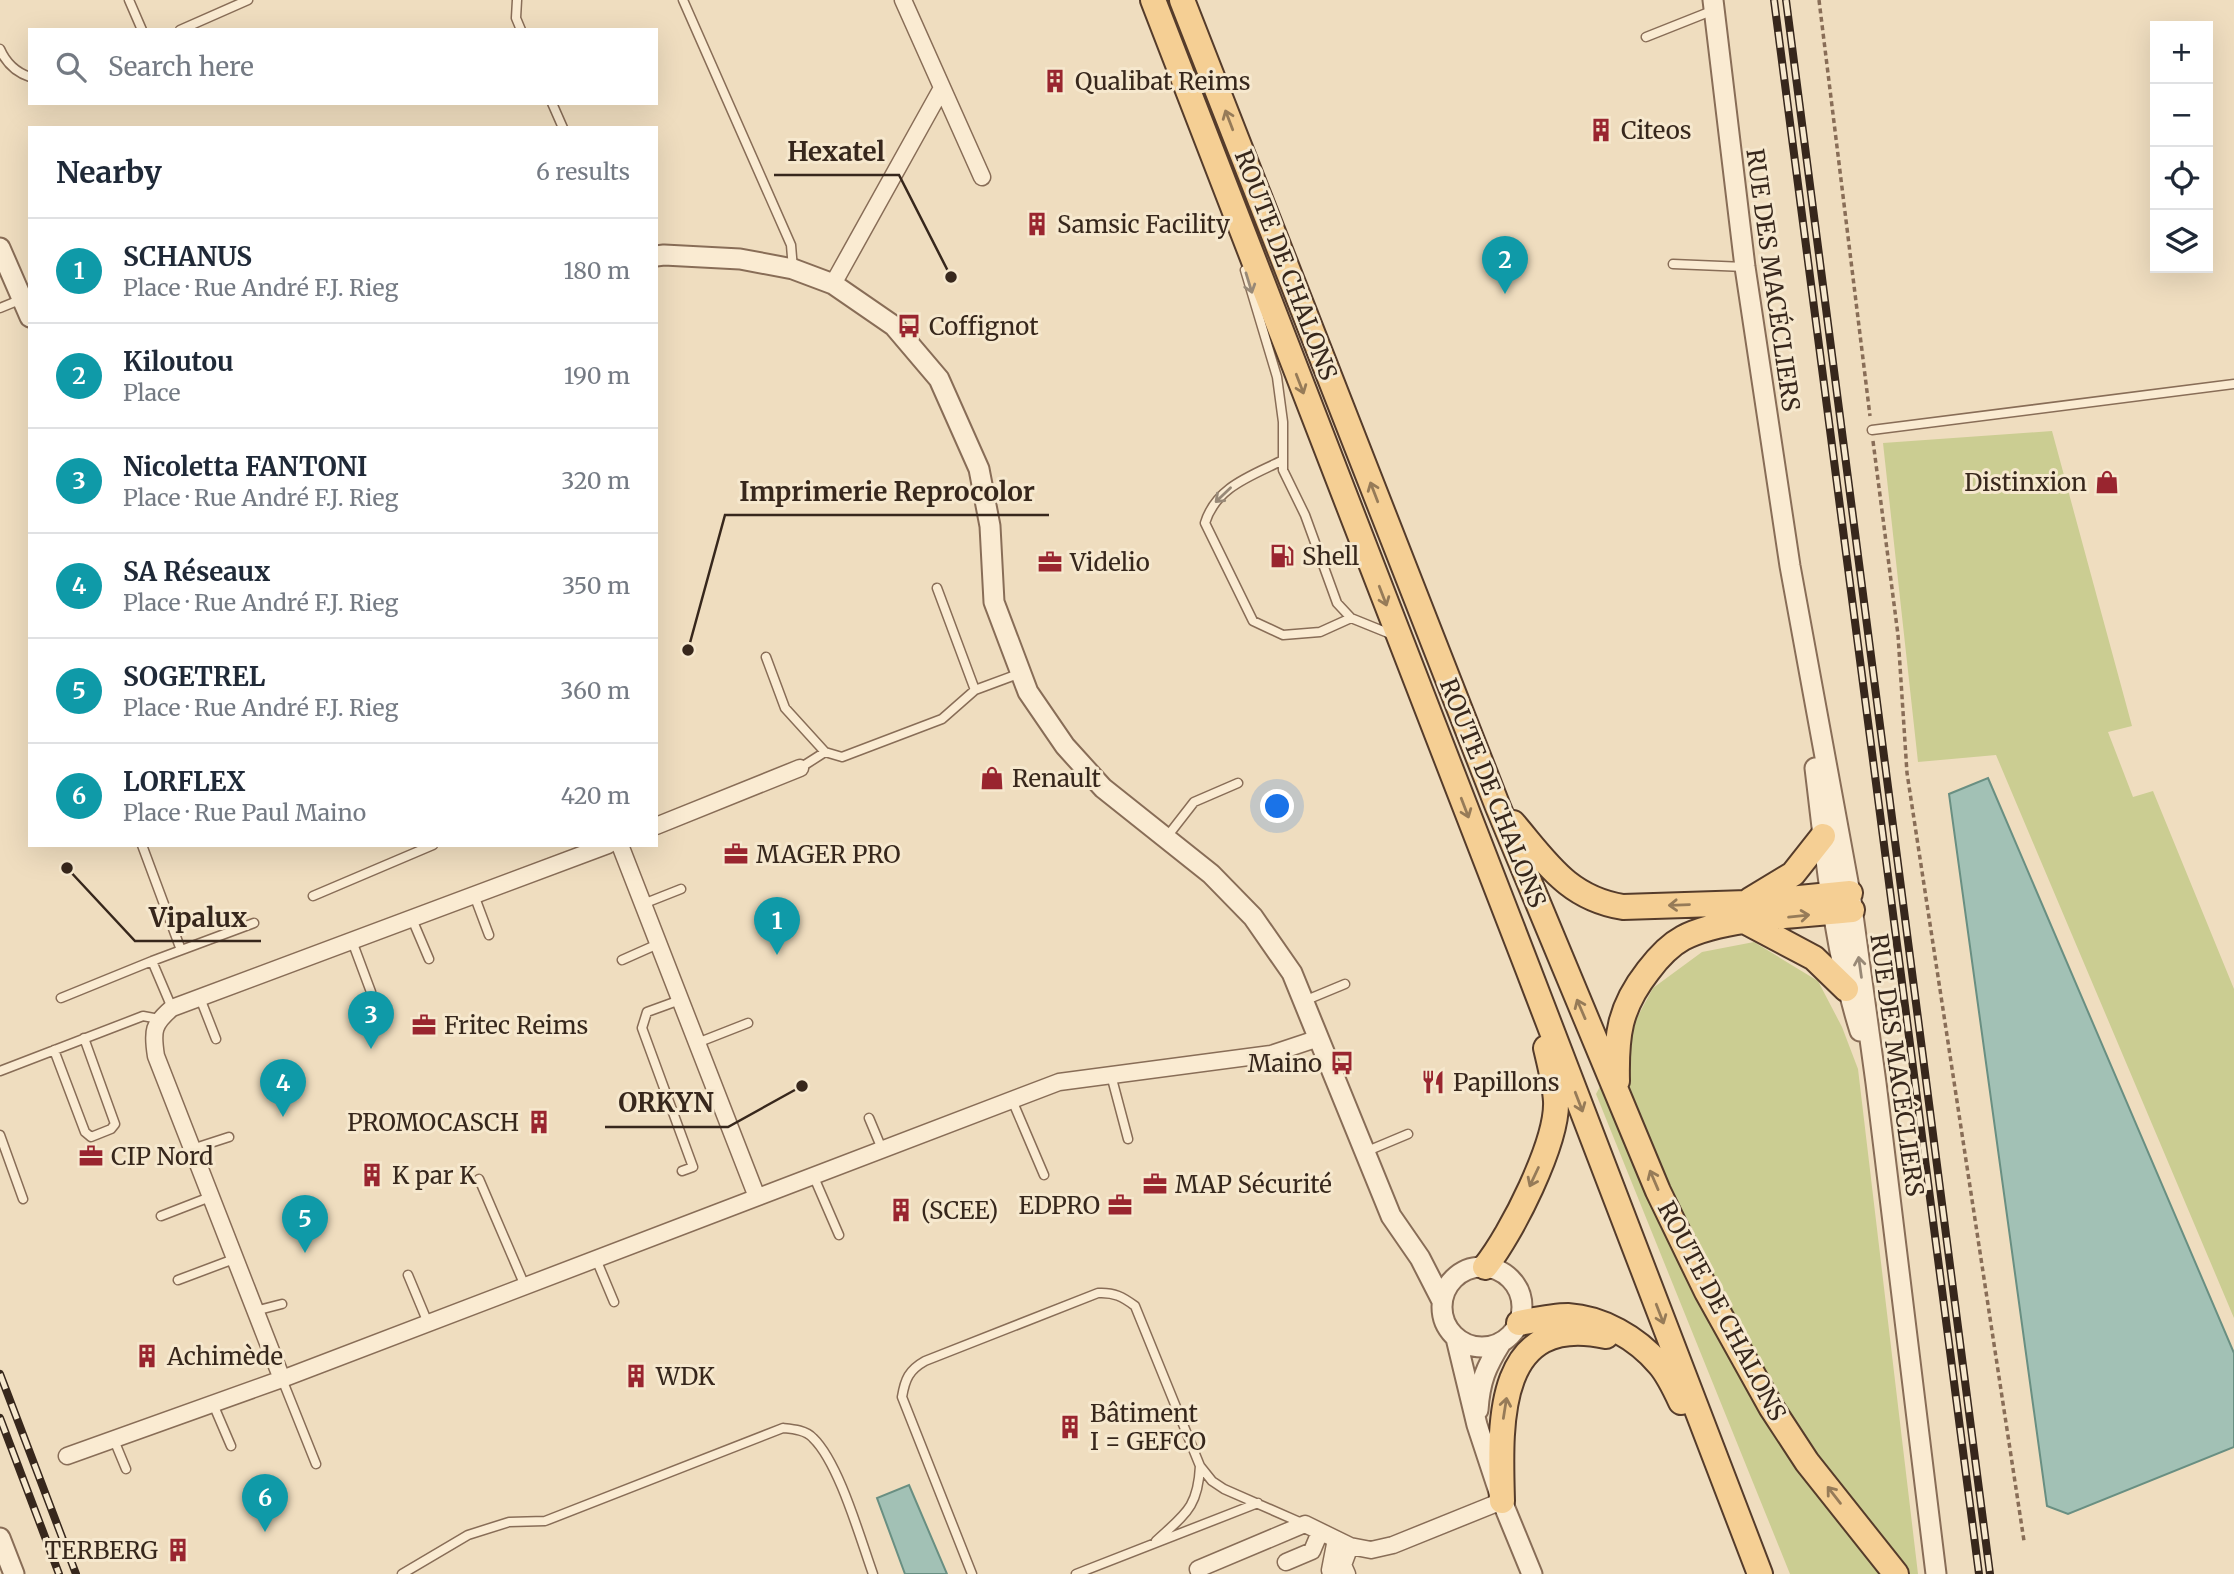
<!DOCTYPE html>
<html lang="en">
<head>
<meta charset="utf-8">
<style>
  body { margin:0; font-family:Merriweather,serif; background:#f6f6f7; color:#1f2937 }
  .controls { position:absolute; right:21px; top:21px; display:grid; overflow:hidden; border-radius:0px; box-shadow:0 7px 28px #0002 }
  .controls button { width:63px; height:63px; display:grid; place-items:center; padding:0; border:0; border-bottom:2px solid #e0e1e3; background:#fff; color:#1f2937; font:35px sans-serif }
  .you { position:absolute; left:1278px; top:807px; width:24px; height:24px; margin:-18px; border:5px solid #fff; border-radius:50%; background:#1a73e8; box-shadow:0 0 0 10px #1a73e833 }
  .badge { display:grid; place-items:center; width:46px; height:46px; border-radius:50%; background:#1a73e8; color:#fff; font-size:23px; font-weight:700 }
  .pin { position:absolute; translate:-50% -58px; filter:drop-shadow(0 2px 4px #0008) }
  .pin::after { content:''; position:absolute; top:37px; width:24px; height:21px; background:inherit; clip-path:polygon(0 0,100% 0,50% 100%) }
  .list { margin:0; padding:0; list-style:none }
  h2 { display:flex; justify-content:space-between; align-items:center; height:91px; margin:0; padding:0 28px; font-size:30px }
  h2 small { font-size:23px; font-weight:400; color:#747a83 }
  .list li { display:grid; grid-template-columns:46px 1fr auto; gap:21px; align-items:center; box-sizing:border-box; height:105px; padding:0 28px; border-top:2px solid #e0e1e3 }
  .list b { display:block; font-size:26px; white-space:nowrap }
  .list p { margin:0; font-size:23px; white-space:nowrap; color:#747a83 }
  .list em { font-size:23px; font-style:normal; color:#747a83 }
  .icon { flex:none; width:38px; height:38px; fill:none; stroke:currentColor; stroke-width:2; stroke-linecap:round; stroke-linejoin:round }
  .map { position:relative; flex:none; width:2234px; height:1574px; overflow:hidden }
  .search { position:absolute; background:#fff; box-shadow:0 7px 28px #0002; left:28px; top:28px; width:630px; height:77px; display:flex; align-items:center; gap:18px; box-sizing:border-box; padding:0 24px; border-radius:0px; color:#747a83; font-size:26px }
  .panel { position:absolute; background:#fff; box-shadow:0 7px 28px #0002; left:28px; top:126px; width:630px; height:721px; border-radius:0px }
  .map>svg:first-child { display:block }
  .green { fill:#cbcd92 }
  .water { fill:#a2c1b5; stroke:#698f82; stroke-width:2 }
  .lines { fill:none; stroke-linecap:round; stroke-linejoin:round }
  .service-casing { stroke:#886d57; stroke-width:11 }
  .minor-casing { stroke:#886d57; stroke-width:19 }
  .tertiary-casing { stroke:#886d57; stroke-width:23 }
  .primary-casing { stroke:#553c2b; stroke-width:28 }
  .path { stroke:#886d57; stroke-width:3.5; stroke-dasharray:5 3.5; stroke-linecap:butt }
  .service { stroke:#faebd2; stroke-width:8 }
  .minor { stroke:#faebd2; stroke-width:16 }
  .tertiary { stroke:#faebd2; stroke-width:19 }
  .primary { stroke:#f5cf94; stroke-width:24 }
  .rail-casing { stroke:#37271c; stroke-width:8 }
  .rail { stroke:#f6e8ce; stroke-width:5; stroke-dasharray:16; stroke-linecap:butt }
  .oneway { stroke:#967b58 }
  .oneway2 { stroke:#988977 }
  .labels { text-anchor:middle; dominant-baseline:central; stroke-width:6; stroke-linejoin:round; paint-order:stroke }
  .poi-label { font-size:24px; fill:#37271c; stroke:#f6e8ce; text-anchor:start }
  .street-label { font-size:24px; fill:#37271c; stroke:#f6e8ce }
  .leader { fill:none; stroke:#37271c; stroke-width:2.5 }
  .callout-dot { fill:#37271c; stroke:#f6e8ce; stroke-width:2.5 }
  .callout-label { font-size:26px; text-anchor:middle; font-weight:bold; fill:#37271c; stroke:#f6e8ce; stroke-width:6; stroke-linejoin:round; paint-order:stroke }
</style>
</head>
<body>
<div class="map">
<svg width="2234" height="1574" viewBox="0 0 2234 1574">
  <rect width="100%" height="100%" fill="#efddbf"/>
  <path class="green" d="M2052 431 2132 726 2108 732 2133 797 2153 791 2234 989V1318L1996 755 1918 762 1883 443Z
    M1754 942 1818 981 1842 1027 1858 1069 1918 1574H1790L1596 1094 1653 988 1702 952Z"/>
  <path class="water" d="M1988 778 2234 1353V1447L2068 1514 2047 1506 1949 794Z
    M909 1485 947 1574H905L877 1498Z"/>
  <g class="lines">
    <g class="service-casing">
      <path id="service" d="M129 0 142 30
        M517 0 516 18 521 30
        M683 0 791 245 793 269
        M180 30 248 0
        M1646 37 1714 10
        M0 49C6 63 15 72 30 77
        M552 103 563 128
        M1673 264 1745 267
        M1245 270 1277 377 1283 422V470L1305 515 1337 603 1351 618 1393 635
        M0 308 22 299
        M1872 430 2234 384
        M1281 461C1251 476 1216 487 1205 523L1253 621 1283 635 1320 632 1351 618
        M937 588 975 690
        M766 657 785 708 825 752 842 757 942 719 975 690 1021 673
        M800 768 825 752
        M1166 838 1194 802 1238 783
        M142 845 181 950
        M474 895 489 935
        M313 896 433 845
        M643 904 681 889
        M412 919 429 959
        M352 941 371 992
        M622 960 658 944
        M61 998 152 961
        M200 998 216 1039
        M680 1000 647 1012 642 1028 693 1167 682 1171
        M1304 1001 1345 984
        M172 1008 152 961 254 923
        M697 1043 748 1023
        M54 1050 85 1132 91 1137 111 1129 115 1124 84 1038
        M0 1071 143 1016 159 1019
        M1111 1075 1128 1139
        M1012 1100 1044 1175
        M869 1118 882 1149
        M0 1135 23 1199
        M192 1149 229 1137
        M1365 1152 1408 1134
        M813 1175 839 1235
        M479 1179 525 1286
        M161 1216 210 1197
        M596 1259 614 1302
        M408 1275 428 1323
        M178 1280 234 1259
        M255 1311 282 1304
        M282 1379 316 1464
        M213 1404 231 1446
        M114 1440 126 1469
        M1156 1541C1185 1514 1198 1508 1200 1466
        M402 1574 468 1535 509 1522 545 1521 783 1428C793 1429 806 1430 813 1438 839 1463 860 1538 873 1574
        M972 1574 902 1397C905 1379 909 1370 925 1361L1098 1293C1114 1292 1123 1297 1135 1306L1200 1466 1212 1481 1224 1489 1304 1524
        M1076 1574 1258 1503"/>
    </g>
    <g class="minor-casing">
      <path id="minor" d="M903 0 982 177
        M833 284 942 88
        M656 826 800 768
        M620 845 757 1197
        M282 1379 156 1056C152 1031 153 1024 172 1008L608 845
        M67 1456 282 1379 1059 1082 1271 1054 1319 1038
        M1286 1562 1312 1551 1320 1532
        M1200 1574 1198 1569 1305 1524 1350 1546 1371 1550 1393 1545 1502 1501
        M1331 1574 1330 1570 1336 1539
        M1347 1574 1343 1565 1350 1546"/>
    </g>
    <g class="tertiary-casing">
      <path id="tertiary" d="M1713 0 1745 267 1790 566 1850 893 1876 1083 1936 1574
        M0 248 30 317
        M656 256 664 255 740 259 793 269 833 284 894 326 939 379 979 469 990 526 994 602 1028 692 1065 746 1103 788 1211 874 1253 917 1292 973 1391 1216 1420 1258 1442 1301
        M1815 768C1826 857 1833 946 1860 1031
        M1442 1307a40 40 0 1 1 80 0a40 40 0 1 1-80 0Z
        M1456 1338 1477 1425 1502 1501 1532 1574
        M1478 1410C1480 1381 1486 1367 1501 1343
        M0 1538 14 1574"/>
    </g>
    <g class="primary-casing">
      <path id="primary" d="M1153 0 1528 969 1760 1574
        M1182 0 1498 807 1658 1191 1707 1292 1771 1407 1807 1462 1896 1574
        M1513 823C1547 863 1568 898 1623 907L1747 903 1850 893
        M1750 900 1793 874 1823 836
        M1746 922 1814 958 1846 989
        M1617 1081C1616 1036 1619 1008 1648 971 1657 959 1670 945 1683 938 1723 917 1806 915 1852 910
        M1485 1267C1511 1235 1558 1142 1556 1101 1555 1084 1550 1065 1546 1048
        M1519 1323C1535 1320 1552 1316 1568 1316 1602 1318 1637 1338 1659 1364 1668 1374 1675 1389 1681 1402
        M1502 1501C1500 1426 1494 1312 1606 1336"/>
    </g>
    <path class="path" d="M1819 0 1870 416
      M1873 441 1898 635 1907 773 2024 1541"/>
    <use href="#service" class="service"/>
    <use href="#minor" class="minor"/>
    <use href="#tertiary" class="tertiary"/>
    <use href="#primary" class="primary"/>
    <g class="rail-casing">
      <path id="rail" d="M1774 0 1979 1574
        M1786 0 1990 1574
        M0 1374 76 1574
        M0 1418 59 1574"/>
    </g>
    <use href="#rail" class="rail"/>
  </g>
  <defs><path id="oneway-shaft" d="M-6 0H5M1.5-3L5.5 0L1.5 3" fill="none" stroke-width="1.6" stroke-linecap="round" stroke-linejoin="round" transform="scale(1.75)"/></defs>
  <g class="oneway">
    <use href="#oneway-shaft" transform="translate(1229 120) rotate(-111)"/>
    <use href="#oneway-shaft" transform="translate(1300 384) rotate(69)"/>
    <use href="#oneway-shaft" transform="translate(1374 492) rotate(-111)"/>
    <use href="#oneway-shaft" transform="translate(1383 596) rotate(69)"/>
    <use href="#oneway-shaft" transform="translate(1465 808) rotate(69)"/>
    <use href="#oneway-shaft" transform="translate(1679 905) rotate(178)"/>
    <use href="#oneway-shaft" transform="translate(1799 916) rotate(-6)"/>
    <use href="#oneway-shaft" transform="translate(1581 1009) rotate(-113)"/>
    <use href="#oneway-shaft" transform="translate(1579 1102) rotate(69)"/>
    <use href="#oneway-shaft" transform="translate(1534 1177) rotate(115)"/>
    <use href="#oneway-shaft" transform="translate(1654 1180) rotate(-113)"/>
    <use href="#oneway-shaft" transform="translate(1660 1314) rotate(69)"/>
    <use href="#oneway-shaft" transform="translate(1505 1408) rotate(-81)"/>
    <use href="#oneway-shaft" transform="translate(1834 1495) rotate(-128)"/>
  </g>
  <g class="oneway2">
    <use href="#oneway-shaft" transform="translate(1249 283) rotate(73)"/>
    <use href="#oneway-shaft" transform="translate(1223 495) rotate(136)"/>
    <use href="#oneway-shaft" transform="translate(1860 967) rotate(-98)"/>
  </g>
  <defs>
    <g id="building-bare" transform="scale(1.89)"><path d="M-4-6H4V6H1V3H-1V6H-4ZM-2.5-4.3h1.7v1.8h-1.7ZM.8-4.3h1.7v1.8H.8ZM-2.5-1h1.7V.8h-1.7ZM.8-1h1.7V.8H.8Z" fill="#99252f" stroke="#f6e8ce" stroke-width="2.5" paint-order="stroke"/></g>
    <g id="bus-bare" transform="scale(1.89)"><path d="M-5-6H5V4H4V6H2V4H-2V6H-4V4H-5ZM-3.5-4V0h7V-4ZM-3.5 1.2v1.5H-2V1.2ZM2 1.2v1.5H3.5V1.2Z" fill="#99252f" stroke="#f6e8ce" stroke-width="2.5" paint-order="stroke"/></g>
    <g id="shop-bare" transform="scale(1.89)"><path d="M-5-2.5h2.3a2.7 3.5 0 0 1 5.4 0H5L5.5 6h-11ZM-1.5-2.5h3a1.5 2.3 0 0 0-3 0Z" fill="#99252f" stroke="#f6e8ce" stroke-width="2.5" paint-order="stroke"/></g>
    <g id="fuel-bare" transform="scale(1.89)"><path d="M-5.5-6h7V0h2V4h1.3V-2.5L3-4.5l.8-.8L6-3V5H2.5V1h-1V6h-7ZM-4.2-4.7v3.2H.2V-4.7Z" fill="#99252f" stroke="#f6e8ce" stroke-width="2.5" paint-order="stroke"/></g>
    <g id="office-bare" transform="scale(1.89)"><path d="M-6-3h4V-5.5h4V-3h4V5H-6ZM-1-4.5V-3h2v-1.5ZM-6 0V1H6V0Z" fill="#99252f" stroke="#f6e8ce" stroke-width="2.5" paint-order="stroke"/></g>
    <g id="restaurant-bare" transform="scale(1.89)"><path d="M-5-6h1v4h1v-4h1v4h1v-4h1v5L-1.5 .5V6h-2V.5L-5-1ZM5-6V6H3V1.5H1.5Q1.5-4 5-6Z" fill="#99252f" stroke="#f6e8ce" stroke-width="2.5" paint-order="stroke"/></g>
  </defs>
  <g fill-rule="evenodd">
    <use href="#building-bare" x="1055" y="81"/>
    <use href="#building-bare" x="1601" y="130"/>
    <use href="#building-bare" x="1037" y="224"/>
    <use href="#bus-bare" x="909" y="326"/>
    <use href="#shop-bare" x="2107" y="482"/>
    <use href="#fuel-bare" x="1282" y="556"/>
    <use href="#office-bare" x="1050" y="562"/>
    <use href="#shop-bare" x="992" y="778"/>
    <use href="#office-bare" x="736" y="854"/>
    <use href="#office-bare" x="424" y="1025"/>
    <use href="#bus-bare" x="1342" y="1063"/>
    <use href="#restaurant-bare" x="1433" y="1082"/>
    <use href="#building-bare" x="539" y="1122"/>
    <use href="#office-bare" x="91" y="1156"/>
    <use href="#building-bare" x="372" y="1175"/>
    <use href="#office-bare" x="1155" y="1184"/>
    <use href="#office-bare" x="1120" y="1205"/>
    <use href="#building-bare" x="901" y="1210"/>
    <use href="#building-bare" x="147" y="1356"/>
    <use href="#building-bare" x="636" y="1376"/>
    <use href="#building-bare" x="1070" y="1427"/>
    <use href="#building-bare" x="178" y="1550"/>
  </g>
  <g class="labels">
    <g class="poi-label">
      <text x="1075" y="81">Qualibat Reims</text>
      <text x="1621" y="130">Citeos</text>
      <text x="1057" y="224">Samsic Facility</text>
      <text x="929" y="326">Coffignot</text>
      <text x="2087" y="482" text-anchor="end">Distinxion</text>
      <text x="1302" y="556">Shell</text>
      <text x="1070" y="562">Videlio</text>
      <text x="1012" y="778">Renault</text>
      <text x="756" y="854">MAGER PRO</text>
      <text x="444" y="1025">Fritec Reims</text>
      <text x="1322" y="1063" text-anchor="end">Maino</text>
      <text x="1453" y="1082">Papillons</text>
      <text x="519" y="1122" text-anchor="end">PROMOCASCH</text>
      <text x="111" y="1156">CIP Nord</text>
      <text x="392" y="1175">K par K</text>
      <text x="1175" y="1184">MAP Sécurité</text>
      <text x="1100" y="1205" text-anchor="end">EDPRO</text>
      <text x="921" y="1210">(SCEE)</text>
      <text x="167" y="1356">Achimède</text>
      <text x="656" y="1376">WDK</text>
      <text x="1090" y="1413">Bâtiment<tspan x="1090" dy="28">I = GEFCO</tspan></text>
      <text x="158" y="1550" text-anchor="end">TERBERG</text>
    </g>
    <g class="street-label">
      <text transform="translate(1286 265) rotate(69)">ROUTE DE CHALONS</text>
      <text transform="translate(1773 280) rotate(82)">RUE DES MACÉCLIERS</text>
      <text transform="translate(1493 793) rotate(68)">ROUTE DE CHALONS</text>
      <text transform="translate(1897 1065) rotate(82)">RUE DES MACÉCLIERS</text>
      <text transform="translate(1722 1311) rotate(62)">ROUTE DE CHALONS</text>
    </g>
  </g>
  <path class="leader" d="M951 277L899 175H774M688 650L725 515H1049M67 868L135 941H261M802 1086L728 1127H605"/>
  <g class="callout-dot">
    <circle cx="951" cy="277" r="7"/>
    <circle cx="688" cy="650" r="7"/>
    <circle cx="67" cy="868" r="7"/>
    <circle cx="802" cy="1086" r="7"/>
  </g>
  <g class="callout-label">
    <text x="836" y="161">Hexatel</text>
    <text x="887" y="501">Imprimerie Reprocolor</text>
    <text x="198" y="927">Vipalux</text>
    <text x="666" y="1112">ORKYN</text>
  </g>
</svg>
<div class="controls">
<button>+</button>
<button>−</button>
<button><svg class="icon" aria-label="locate" viewBox="0 0 24 24"><circle cx="12" cy="12" r="6"/><path d="M12 2v4M12 18v4M2 12h4M18 12h4"/></svg></button>
<button><svg class="icon" aria-label="layers" viewBox="0 0 24 24"><path d="M12 4l9 5-9 5-9-5zM3 14l9 5 9-5"/></svg></button>
</div>
<div class="you"></div>
<div class="pin badge" style="left:777px;top:955px;background:#0f9aa8">1</div>
<div class="pin badge" style="left:1505px;top:294px;background:#0f9aa8">2</div>
<div class="pin badge" style="left:371px;top:1049px;background:#0f9aa8">3</div>
<div class="pin badge" style="left:283px;top:1117px;background:#0f9aa8">4</div>
<div class="pin badge" style="left:305px;top:1253px;background:#0f9aa8">5</div>
<div class="pin badge" style="left:265px;top:1532px;background:#0f9aa8">6</div>
<div class="search"><svg class="icon" aria-label="search" viewBox="0 0 24 24"><circle cx="10" cy="10" r="6"/><path d="M15 15l6 6"/></svg>Search here</div>
<section class="panel">
<h2>Nearby<small>6 results</small></h2>
<ul class="list">
<li><span class="badge" style="background:#0f9aa8">1</span><div><b>SCHANUS</b><p>Place · Rue André F.J. Rieg</p></div><em>180 m</em></li>
<li><span class="badge" style="background:#0f9aa8">2</span><div><b>Kiloutou</b><p>Place</p></div><em>190 m</em></li>
<li><span class="badge" style="background:#0f9aa8">3</span><div><b>Nicoletta FANTONI</b><p>Place · Rue André F.J. Rieg</p></div><em>320 m</em></li>
<li><span class="badge" style="background:#0f9aa8">4</span><div><b>SA Réseaux</b><p>Place · Rue André F.J. Rieg</p></div><em>350 m</em></li>
<li><span class="badge" style="background:#0f9aa8">5</span><div><b>SOGETREL</b><p>Place · Rue André F.J. Rieg</p></div><em>360 m</em></li>
<li><span class="badge" style="background:#0f9aa8">6</span><div><b>LORFLEX</b><p>Place · Rue Paul Maino</p></div><em>420 m</em></li>
</ul>
</section>
</div>
</body>
</html>
